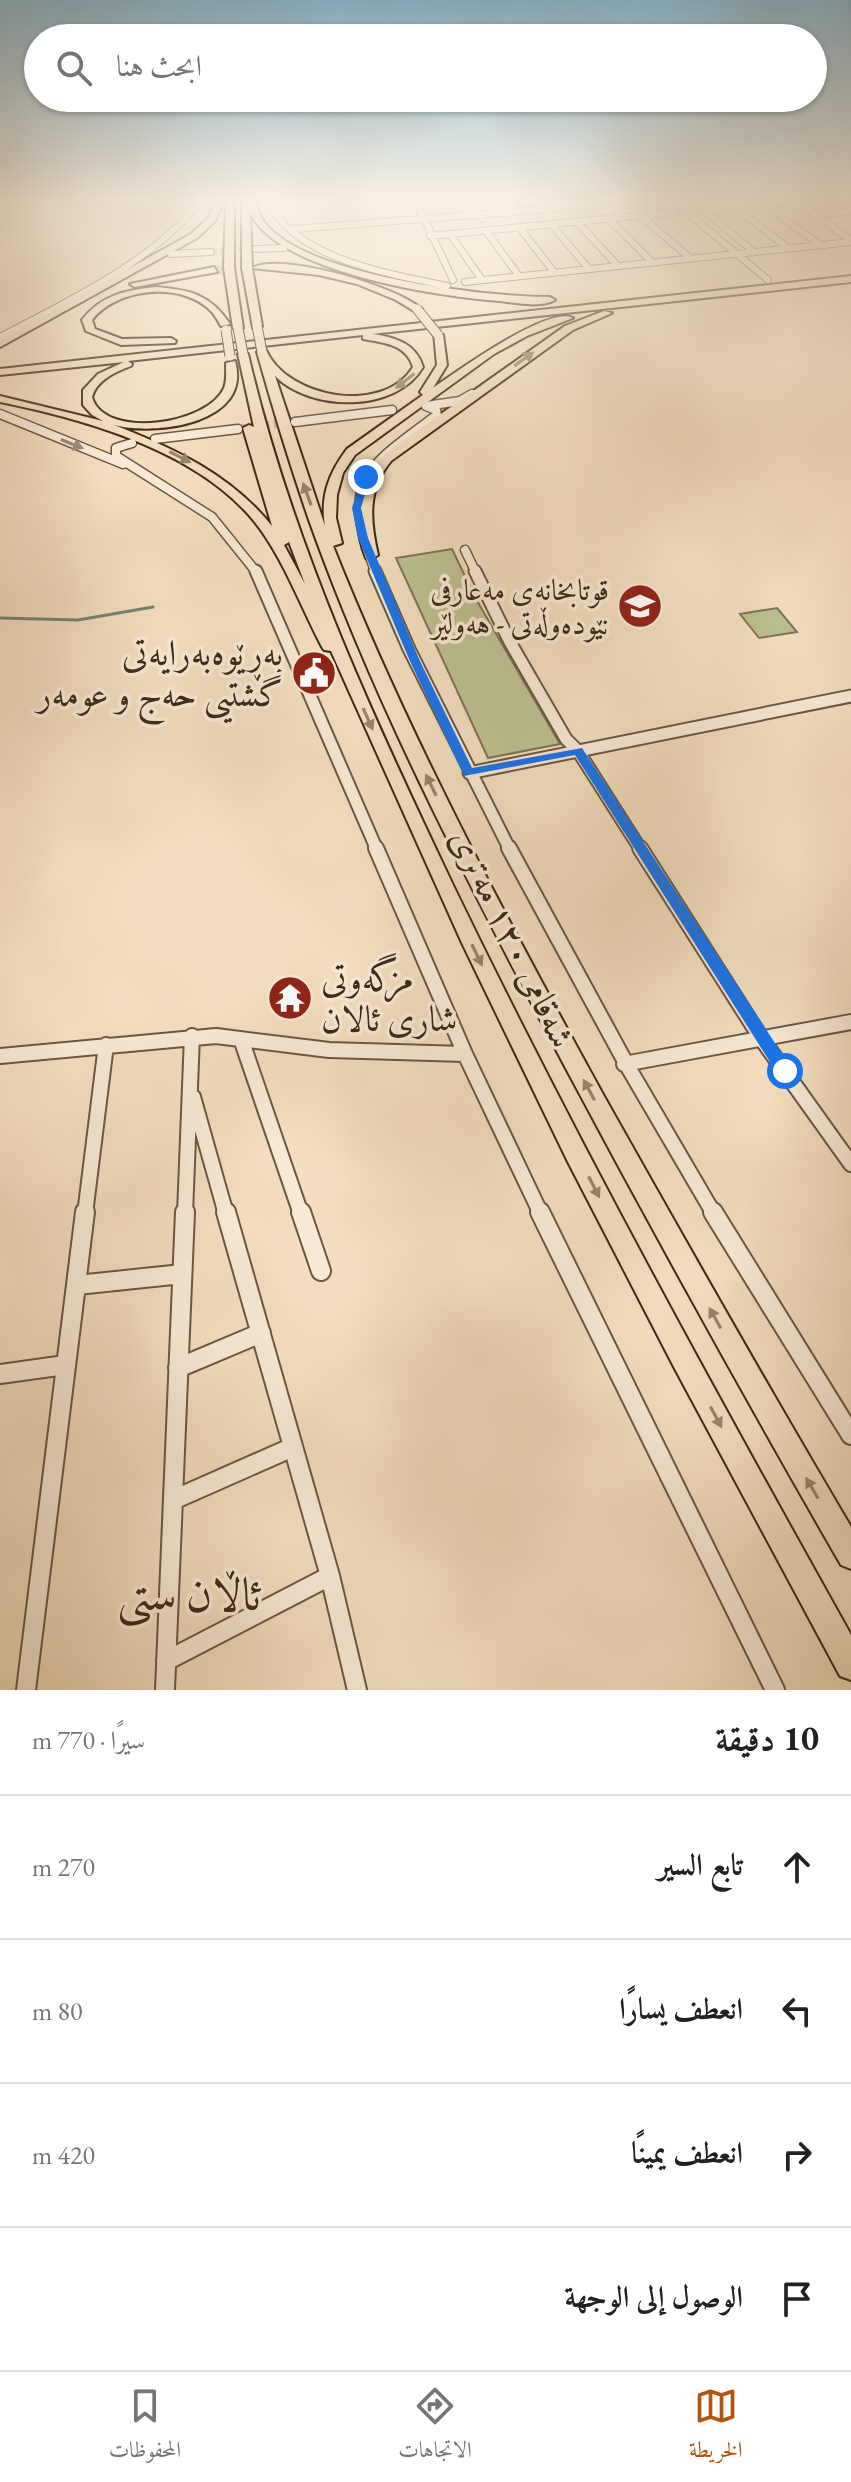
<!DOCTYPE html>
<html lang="ar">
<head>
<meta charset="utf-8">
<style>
  body { margin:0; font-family:"EB Garamond",Amiri,serif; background:#f6f6f6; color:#202124; direction:rtl }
  .stop { position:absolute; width:24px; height:24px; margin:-18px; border:6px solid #1a73e8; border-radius:50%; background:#fff }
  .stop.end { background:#1a73e8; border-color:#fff; box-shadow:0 2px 8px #0008 }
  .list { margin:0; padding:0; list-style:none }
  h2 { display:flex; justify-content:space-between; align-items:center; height:104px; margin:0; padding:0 32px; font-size:34px }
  h2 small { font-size:26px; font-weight:400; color:#757577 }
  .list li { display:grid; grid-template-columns:52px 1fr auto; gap:24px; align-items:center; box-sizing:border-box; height:144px; padding:0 32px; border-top:2px solid #e0e0e0 }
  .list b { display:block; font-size:30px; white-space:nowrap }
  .list em { font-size:26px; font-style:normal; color:#757577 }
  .icon { flex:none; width:44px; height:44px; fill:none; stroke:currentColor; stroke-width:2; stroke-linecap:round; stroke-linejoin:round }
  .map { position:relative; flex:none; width:851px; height:1690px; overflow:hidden; direction:ltr }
  .search { position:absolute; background:#fff; box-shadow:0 2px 6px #0004; left:24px; right:24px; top:24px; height:88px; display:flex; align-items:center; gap:20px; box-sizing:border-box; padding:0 28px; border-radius:44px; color:#757577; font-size:30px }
  .sheet { height:680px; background:#fff }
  nav { display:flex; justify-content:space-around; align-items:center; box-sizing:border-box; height:112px; border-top:2px solid #e0e0e0; background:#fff; font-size:22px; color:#757577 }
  nav a { display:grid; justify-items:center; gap:4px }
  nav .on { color:#b45309 }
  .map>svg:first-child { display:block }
  .green { fill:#bcc090; stroke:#7d7554; stroke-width:2 }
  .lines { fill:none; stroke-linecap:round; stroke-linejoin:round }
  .stream { stroke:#768271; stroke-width:3 }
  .minor-tunnel-far1 { stroke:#ceb99d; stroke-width:6; stroke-dasharray:6 3; stroke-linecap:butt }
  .minor-tunnel { stroke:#ceb99d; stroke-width:8; stroke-dasharray:8 4; stroke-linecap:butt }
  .highway-tunnel { stroke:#ceb99d; stroke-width:9; stroke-dasharray:9 5; stroke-linecap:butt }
  .minor-far4-casing { stroke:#6b5742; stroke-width:8 }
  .minor-far3-casing { stroke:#6b5742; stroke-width:11 }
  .minor-far2-casing { stroke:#6b5742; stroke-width:15 }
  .minor-far1-casing { stroke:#6b5742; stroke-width:18 }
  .minor-casing { stroke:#6b5742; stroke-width:22 }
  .highway-casing { stroke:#3e2a18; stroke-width:4 }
  .minor-far4 { stroke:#f7e9d5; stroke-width:6 }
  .minor-far3 { stroke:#f7e9d5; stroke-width:8 }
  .minor-far2 { stroke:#f7e9d5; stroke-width:11 }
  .minor-far1 { stroke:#f7e9d5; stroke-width:14 }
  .minor { stroke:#f7e9d5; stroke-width:18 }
  .highway { fill:#f2ddbe; fill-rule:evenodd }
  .highway-bridge-casing { stroke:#3e2a18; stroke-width:11; stroke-linecap:butt }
  .highway-bridge { stroke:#f2ddbe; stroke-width:9 }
  .oneway { fill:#98846b }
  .oneway2 { fill:#9a8a76 }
  .route { fill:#1a73e8 }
  .labels { text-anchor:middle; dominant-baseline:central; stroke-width:7; stroke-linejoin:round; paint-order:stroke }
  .far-poi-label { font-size:30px; fill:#3e2a18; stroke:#f7e9d5; text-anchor:end }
  .poi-label { font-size:36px; fill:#3e2a18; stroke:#f7e9d5; text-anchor:end }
  .street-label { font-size:36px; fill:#3e2a18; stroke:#f7e9d5 }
  .near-neighbourhood-label { font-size:46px; fill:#3e2a18; stroke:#f7e9d5 }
</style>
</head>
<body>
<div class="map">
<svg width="851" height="1690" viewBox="0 0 851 1690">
  <rect width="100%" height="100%" fill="#f2ddbe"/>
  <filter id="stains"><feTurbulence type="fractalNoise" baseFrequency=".0025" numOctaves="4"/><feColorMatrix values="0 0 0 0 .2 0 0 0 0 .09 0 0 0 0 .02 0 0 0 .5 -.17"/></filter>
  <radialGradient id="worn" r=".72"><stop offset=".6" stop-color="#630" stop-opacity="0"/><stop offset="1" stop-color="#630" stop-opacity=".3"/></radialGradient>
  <path class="green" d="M452 549 476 599 560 744 488 758 396 558Z
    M777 608 797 632 759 638 740 614Z"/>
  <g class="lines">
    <path class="stream" d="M0 618 78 620 153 607"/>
    <path class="minor-tunnel-far1" d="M211 252 256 249"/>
    <path class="minor-tunnel" d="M238 429 294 422"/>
    <path class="highway-tunnel" d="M214 270 256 268"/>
    <g class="minor-far4-casing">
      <path id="minor-far4" d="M266 199C296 260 387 273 447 286
        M415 199 453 280
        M465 199 483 219
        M498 199 510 213
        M671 199 768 280
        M690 199 754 252
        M792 199 851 240
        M765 205 820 245
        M802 206 851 202
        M736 208 788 248
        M703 211 797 202
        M638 213 690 258
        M815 215 851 211
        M609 219 652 262
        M577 222 618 266
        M551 224 589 269
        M519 227 554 272
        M294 229 662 200
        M486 231 519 276
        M450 234 482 280
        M430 236 676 212
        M256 249 284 248
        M171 254 211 252
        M465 282 851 242
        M0 337C65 303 158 259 202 199"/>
    </g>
    <g class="minor-far3-casing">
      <path id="minor-far3" d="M426 406 460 401 472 394
        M0 414 123 464
        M295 422 392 410
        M155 439 238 429
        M132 443 116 448V456L212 517 257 573
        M465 550 476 573
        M376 573C339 481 365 468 437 415L436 410 426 406"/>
    </g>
    <g class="minor-far2-casing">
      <path id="minor-far2" d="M256 571 377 850
        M375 571 409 649 510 850
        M475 571 510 642 566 739 578 751 641 850
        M469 773 851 696"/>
    </g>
    <g class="minor-far1-casing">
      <path id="minor-far1" d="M376 848 465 1054 541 1214
        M509 848 628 1067 714 1214
        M640 848 761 1038 851 1164
        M241 1039 301 1214
        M0 1056 216 1036 329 1050 465 1054
        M624 1064 851 1022
        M193 1097 226 1214
        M85 1214 106 1045
        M185 1214 192 1036"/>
    </g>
    <g class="minor-casing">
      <path id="minor" d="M226 1212 330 1576 357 1690
        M301 1212 321 1271
        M540 1212 775 1690
        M713 1212 851 1435
        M77 1285 182 1274
        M178 1368 261 1333
        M0 1374 65 1365
        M173 1500 293 1447
        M166 1661 330 1576
        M26 1690 85 1212
        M165 1690 185 1212"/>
    </g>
    <g class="highway-casing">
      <path id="highway" d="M217 199H225L215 221 197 238 0 347V340L191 234 208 218Z
        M226 199H234V268L243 328 238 331 233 328 224 268Z
        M246 199H254C257 207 259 216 264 222 304 276 485 297 550 297L555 300C541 308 516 303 500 301 440 297 276 272 250 212L252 268C282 252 395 286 422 309L414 311 396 300 357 284 319 275 252 268 262 326 253 328 242 268V202Z
        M214 267 217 272 135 287 130 284Z
        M851 276V282L372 334C394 337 416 343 423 367 396 413 311 412 275 376L325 526C320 496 329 473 347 449L423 395 420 392 437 365 434 333 443 335 447 365 433 388C456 372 549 305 573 318L527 336 494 354 355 455 343 473 337 495 336 518 342 543 333 546C409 737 506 918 605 1098 686 1242 767 1385 851 1527V1569L841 1565C745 1398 652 1230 562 1061 469 885 376 708 309 520 290 465 273 409 257 352L266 350C287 398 383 416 413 367 406 344 384 343 363 339V335L128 361 132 364 131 366C115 372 97 380 92 397 104 440 208 425 224 388 227 381 226 371 226 363L235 361C253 424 155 436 114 425 174 448 231 475 272 526L243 428 249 425 254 427 238 354 243 351 248 354C291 540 371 713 453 885 576 1140 713 1388 851 1635V1680L840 1676 674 1367 567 1160 462 943 331 651 324 650 322 647C302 609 287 568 263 533 209 454 89 420 0 402V396L103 421 92 415 83 405V390L98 374 124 362 0 375V369ZM289 542 305 584 284 545Z
        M156 287C190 290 210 294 230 324L221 326C218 321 215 315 211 311 181 281 117 288 92 320L95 329 122 339 171 338 176 341 175 343 121 345 86 331 82 320C101 295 126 290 156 287Z
        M604 311 612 313 573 330 391 461C367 490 370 520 378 555L371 559 366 558C351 522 359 485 383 455L565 326Z"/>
    </g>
    <use href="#minor-far4" class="minor-far4"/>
    <use href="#minor-far3" class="minor-far3"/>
    <use href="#minor-far2" class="minor-far2"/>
    <use href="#minor-far1" class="minor-far1"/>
    <use href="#minor" class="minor"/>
    <use href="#highway" class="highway"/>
    <g class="highway-bridge-casing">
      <path id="highway-bridge" d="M417 309 438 335
        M257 326 262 352
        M238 328 243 354
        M226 330 230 356"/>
    </g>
    <use href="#highway-bridge" class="highway-bridge"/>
  </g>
  <defs><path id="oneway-solid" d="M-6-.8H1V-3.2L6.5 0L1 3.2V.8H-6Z" transform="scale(2)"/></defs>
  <g class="oneway">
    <use href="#oneway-solid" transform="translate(524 359) rotate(-35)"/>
    <use href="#oneway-solid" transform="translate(405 381) rotate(142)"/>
    <use href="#oneway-solid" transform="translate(180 457) rotate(27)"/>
    <use href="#oneway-solid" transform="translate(307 494) rotate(-110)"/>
    <use href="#oneway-solid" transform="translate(368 719) rotate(66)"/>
    <use href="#oneway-solid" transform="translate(431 785) rotate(-116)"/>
    <use href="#oneway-solid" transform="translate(477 955) rotate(64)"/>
    <use href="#oneway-solid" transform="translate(589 1090) rotate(-118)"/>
    <use href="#oneway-solid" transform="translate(594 1187) rotate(63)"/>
    <use href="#oneway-solid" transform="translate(715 1318) rotate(-119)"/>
    <use href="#oneway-solid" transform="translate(716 1417) rotate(62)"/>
    <use href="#oneway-solid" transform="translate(812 1488) rotate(-120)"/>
  </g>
  <use class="oneway2" href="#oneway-solid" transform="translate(72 444) rotate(22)"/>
  <linearGradient id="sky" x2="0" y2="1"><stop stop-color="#89b7d0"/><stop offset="0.46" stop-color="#f9f0e2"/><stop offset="1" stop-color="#f9f0e2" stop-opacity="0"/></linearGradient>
  <rect width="851" height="436" fill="url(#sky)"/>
  <path class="route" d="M366 474 370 477 361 508 368 538 419 659 472 768 582 748 790 1066V1076H779L575 755 464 776 409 659 358 538 352 508 361 477Z"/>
  <defs>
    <g id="school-disc" transform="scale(2.3)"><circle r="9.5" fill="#8f2418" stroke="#f7e9d5"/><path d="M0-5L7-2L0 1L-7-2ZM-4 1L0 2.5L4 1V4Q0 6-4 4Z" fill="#fff"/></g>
    <g id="civic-disc" transform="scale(2.3)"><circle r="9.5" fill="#8f2418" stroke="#f7e9d5"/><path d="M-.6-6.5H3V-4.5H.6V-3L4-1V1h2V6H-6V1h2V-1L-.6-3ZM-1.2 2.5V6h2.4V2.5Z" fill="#fff"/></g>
    <g id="temple-disc" transform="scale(2.3)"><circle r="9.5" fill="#8f2418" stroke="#f7e9d5"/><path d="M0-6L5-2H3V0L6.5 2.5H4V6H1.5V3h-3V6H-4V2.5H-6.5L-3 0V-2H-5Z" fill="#fff"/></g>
  </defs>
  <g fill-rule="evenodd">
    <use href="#school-disc" x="640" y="606"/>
    <use href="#civic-disc" x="314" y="673"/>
    <use href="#temple-disc" x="290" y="998"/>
  </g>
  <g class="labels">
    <g class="far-poi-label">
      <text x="609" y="589">قوتابخانەی مەعارفی<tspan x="609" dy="34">نێودەوڵەتی - هەولێر</tspan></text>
    </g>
    <g class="poi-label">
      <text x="283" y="652">بەڕێوەبەرایەتی<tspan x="283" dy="41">گشتیی حەج و عومەر</tspan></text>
      <text x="321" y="977" text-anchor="start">مزگەوتی<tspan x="321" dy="41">شاری ئالان</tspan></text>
    </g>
    <g class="street-label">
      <text transform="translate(513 938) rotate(64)">شەقامی ١٢٠ مەتری</text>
    </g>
    <g class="near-neighbourhood-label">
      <text x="189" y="1594">ئاڵان ستی</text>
    </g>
  </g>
  <rect width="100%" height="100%" filter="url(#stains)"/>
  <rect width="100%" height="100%" fill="url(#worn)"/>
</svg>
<div class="stop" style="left:785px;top:1071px"></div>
<div class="stop end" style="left:366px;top:477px"></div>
<div class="search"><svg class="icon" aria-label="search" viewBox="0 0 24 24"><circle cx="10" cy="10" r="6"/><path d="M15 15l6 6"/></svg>ابحث هنا</div>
</div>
<section class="sheet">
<h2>10 دقيقة<small>سيرًا · 770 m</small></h2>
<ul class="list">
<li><svg class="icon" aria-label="ahead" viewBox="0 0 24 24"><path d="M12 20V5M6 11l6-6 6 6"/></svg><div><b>تابع السير</b></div><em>270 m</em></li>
<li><svg class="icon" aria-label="left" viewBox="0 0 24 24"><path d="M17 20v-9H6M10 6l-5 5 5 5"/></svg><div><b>انعطف يسارًا</b></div><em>80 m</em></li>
<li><svg class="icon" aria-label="right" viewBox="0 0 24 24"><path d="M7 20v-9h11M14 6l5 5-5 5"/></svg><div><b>انعطف يمينًا</b></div><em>420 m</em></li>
<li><svg class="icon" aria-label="arrive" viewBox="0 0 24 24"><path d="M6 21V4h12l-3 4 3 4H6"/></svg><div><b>الوصول إلى الوجهة</b></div></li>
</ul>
</section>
<nav>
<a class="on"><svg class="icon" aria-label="map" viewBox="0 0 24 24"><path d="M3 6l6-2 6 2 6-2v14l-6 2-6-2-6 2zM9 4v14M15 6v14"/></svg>الخريطة</a>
<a><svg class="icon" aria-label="directions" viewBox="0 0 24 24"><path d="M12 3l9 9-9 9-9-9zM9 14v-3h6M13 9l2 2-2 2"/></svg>الاتجاهات</a>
<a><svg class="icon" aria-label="saved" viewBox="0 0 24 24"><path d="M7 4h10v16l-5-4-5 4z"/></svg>المحفوظات</a>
</nav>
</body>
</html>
